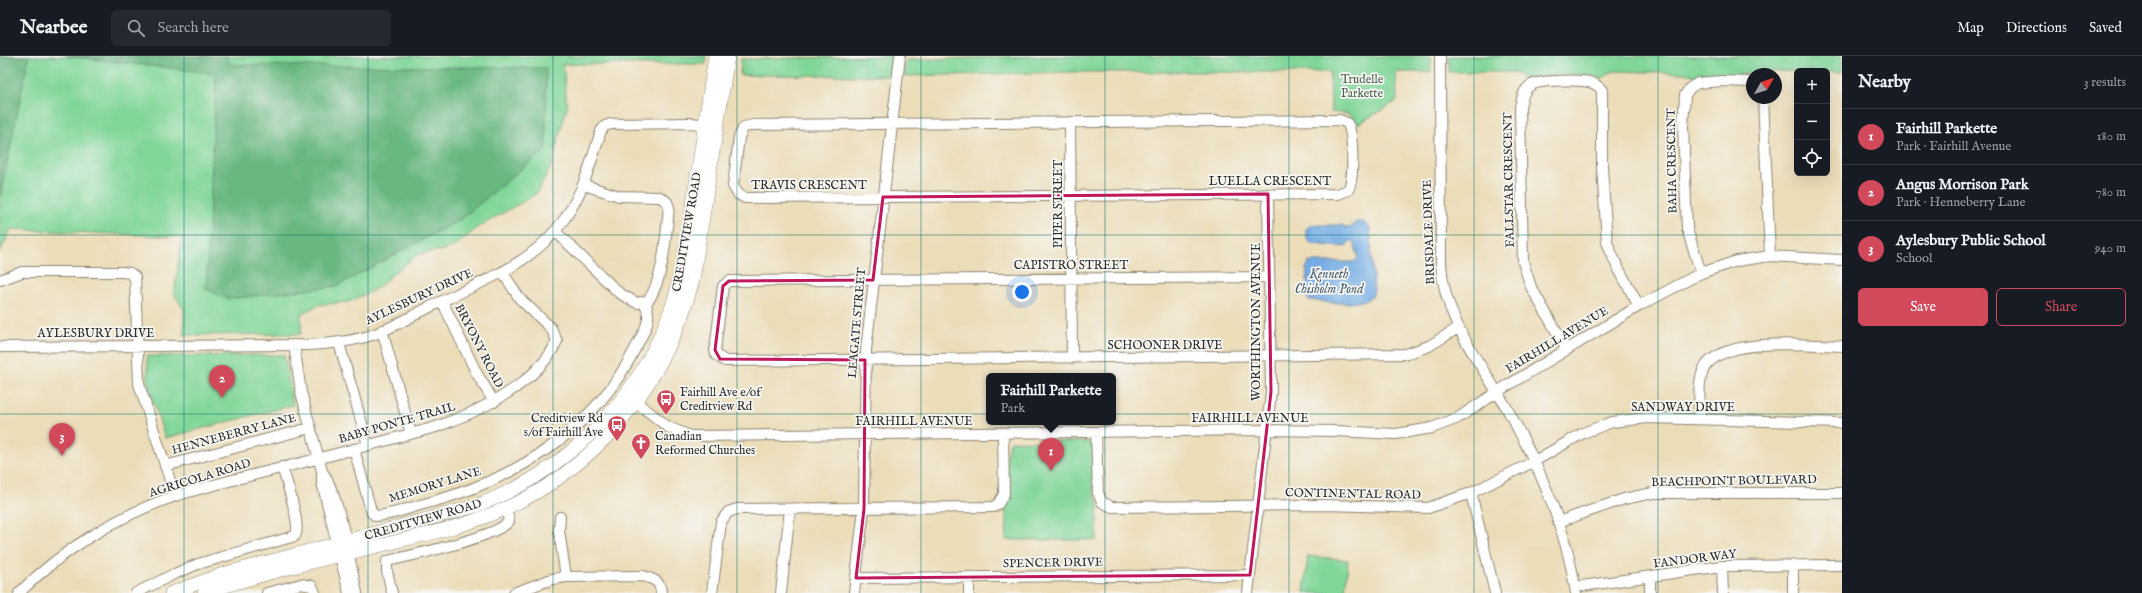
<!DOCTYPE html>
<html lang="en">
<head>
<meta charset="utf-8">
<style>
  body { margin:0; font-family:"IM FELL English",serif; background:#242831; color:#f1f3f6 }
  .controls { position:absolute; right:12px; top:12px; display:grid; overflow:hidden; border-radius:6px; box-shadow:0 4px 16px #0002 }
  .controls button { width:36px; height:36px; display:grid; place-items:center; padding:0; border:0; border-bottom:1px solid #363941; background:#171b24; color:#f1f3f6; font:20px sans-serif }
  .compass { position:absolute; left:1746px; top:12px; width:36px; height:36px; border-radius:50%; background:#171b24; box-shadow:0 4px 16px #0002; rotate:51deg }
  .you { position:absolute; left:1022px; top:236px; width:14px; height:14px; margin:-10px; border:3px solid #fff; border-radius:50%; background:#1a73e8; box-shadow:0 0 0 6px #1a73e833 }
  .badge { display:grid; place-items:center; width:26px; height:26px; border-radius:50%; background:#d1495b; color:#fff; font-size:13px; font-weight:700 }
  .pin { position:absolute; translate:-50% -33px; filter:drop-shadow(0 1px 2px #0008) }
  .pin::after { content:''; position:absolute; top:21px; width:14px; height:12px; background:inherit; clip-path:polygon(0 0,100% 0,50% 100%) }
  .popup { position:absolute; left:986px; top:317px; width:130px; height:52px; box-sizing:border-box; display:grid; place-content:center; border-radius:6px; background:#171b24; filter:drop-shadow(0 1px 3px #0005); font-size:13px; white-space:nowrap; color:#9ea1a6 }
  .popup b { font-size:15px; color:#f1f3f6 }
  .popup::after { content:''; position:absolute; left:50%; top:100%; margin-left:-8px; border:8px solid transparent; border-top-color:#171b24 }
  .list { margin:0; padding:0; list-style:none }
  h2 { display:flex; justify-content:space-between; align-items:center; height:52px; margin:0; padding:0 16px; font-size:17px }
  h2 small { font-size:13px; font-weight:400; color:#9ea1a6 }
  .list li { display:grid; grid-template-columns:26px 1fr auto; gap:12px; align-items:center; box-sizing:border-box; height:56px; padding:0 16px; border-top:1px solid #363941 }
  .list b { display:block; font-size:15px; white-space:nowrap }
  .list p { margin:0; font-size:13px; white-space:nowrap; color:#9ea1a6 }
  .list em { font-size:13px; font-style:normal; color:#9ea1a6 }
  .actions { display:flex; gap:8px; padding:12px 16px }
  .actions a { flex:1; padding:9px 0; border:1px solid #d1495b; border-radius:6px; text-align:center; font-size:14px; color:#d1495b }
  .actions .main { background:#d1495b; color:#fff }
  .icon { flex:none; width:22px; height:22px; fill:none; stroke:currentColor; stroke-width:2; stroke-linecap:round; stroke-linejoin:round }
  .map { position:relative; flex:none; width:1842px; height:537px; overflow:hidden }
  header { display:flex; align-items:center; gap:24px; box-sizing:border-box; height:56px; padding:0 20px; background:#171b24; border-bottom:1px solid #363941 }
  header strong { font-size:19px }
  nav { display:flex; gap:22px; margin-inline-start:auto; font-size:14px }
  .search { width:280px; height:36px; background:#242831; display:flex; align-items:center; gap:10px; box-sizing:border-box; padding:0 14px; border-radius:6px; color:#9ea1a6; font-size:15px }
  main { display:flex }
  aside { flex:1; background:#171b24 }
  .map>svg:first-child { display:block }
  .green { fill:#80d699; stroke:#568062 }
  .forest { fill:#68b781; stroke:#4a7156 }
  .water { fill:#75ade4; stroke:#506c88 }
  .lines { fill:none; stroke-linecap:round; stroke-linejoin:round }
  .minor-casing { stroke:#8c8472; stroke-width:12 }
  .major-casing { stroke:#8c8472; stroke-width:14 }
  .minor { stroke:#fff; stroke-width:10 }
  .major { stroke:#fff; stroke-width:13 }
  .marked { fill:none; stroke:#c2185b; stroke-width:3; stroke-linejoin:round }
  .grid { fill:none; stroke:#0f766e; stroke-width:1; stroke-opacity:0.55 }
  .labels { text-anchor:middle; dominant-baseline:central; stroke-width:3.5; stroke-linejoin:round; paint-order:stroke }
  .park-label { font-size:12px; fill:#445e4c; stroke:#f6f6f2 }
  .street-label { font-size:12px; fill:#2b2b2b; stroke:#f6f6f2 }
  .poi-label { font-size:12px; fill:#2b2b2b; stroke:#f6f6f2; text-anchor:start }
  .water-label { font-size:13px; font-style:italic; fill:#45586c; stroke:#f6f6f2 }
</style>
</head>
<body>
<header>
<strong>Nearbee</strong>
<div class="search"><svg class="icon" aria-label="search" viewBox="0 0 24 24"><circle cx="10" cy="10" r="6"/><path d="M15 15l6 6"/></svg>Search here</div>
<nav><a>Map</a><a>Directions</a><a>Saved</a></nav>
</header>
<main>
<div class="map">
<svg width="1842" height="537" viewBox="0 0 1842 537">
  <rect width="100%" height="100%" fill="#f6f6f2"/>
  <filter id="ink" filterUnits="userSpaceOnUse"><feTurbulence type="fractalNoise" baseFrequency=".025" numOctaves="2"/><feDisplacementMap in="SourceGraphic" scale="8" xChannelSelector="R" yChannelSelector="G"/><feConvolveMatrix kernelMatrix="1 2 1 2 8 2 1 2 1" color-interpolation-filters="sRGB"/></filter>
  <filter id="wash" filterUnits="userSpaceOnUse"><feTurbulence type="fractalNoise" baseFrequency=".012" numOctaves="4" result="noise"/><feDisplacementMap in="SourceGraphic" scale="16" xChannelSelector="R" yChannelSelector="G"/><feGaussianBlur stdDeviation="0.9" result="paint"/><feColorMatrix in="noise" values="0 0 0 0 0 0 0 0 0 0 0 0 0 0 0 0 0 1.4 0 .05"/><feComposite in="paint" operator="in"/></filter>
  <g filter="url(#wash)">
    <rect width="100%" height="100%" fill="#ecddb9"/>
    <path class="green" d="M0 0H706V8H563L567 51 551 111 536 138 477 172 455 190 444 194 418 198 391 219 380 230 368 237 348 246 318 249 301 258V278L184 279V253L174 238 182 181 11 173 0 196Z
      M893 0 890 20 740 19 741 3Z
      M1037 0H1431V16H1396L1397 45 1358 68 1349 58 1331 56 1330 16H1074L904 20 906 4Z
      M1449 0H1842V16C1819 16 1796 14 1772 16 1749 17 1707 25 1685 17L1614 15 1601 23C1588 16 1539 17 1526 24L1516 16H1449Z
      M284 299 293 349 165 382 148 329 147 300Z
      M1011 385 1091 386 1093 392V435L1098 447 1097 484H1006L1007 463 1003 449C1015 432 1000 401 1011 385Z
      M1308 500 1348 504 1345 537H1304Z"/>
    <path class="forest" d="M0 0H29L0 141Z
      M67 0H226L231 9 546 12V93L461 163 337 230 228 243 206 233 216 23 211 17Z"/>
    <path class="water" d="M1356 166H1364L1370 173 1374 234 1372 241C1354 251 1328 246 1308 244 1303 234 1309 226 1306 213L1309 206H1354L1358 202 1354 185H1350L1345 191 1312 188 1307 183 1306 173 1311 169H1343L1346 172H1351Z"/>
  </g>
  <g filter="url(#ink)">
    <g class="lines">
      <g class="minor-casing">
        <path id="minor" d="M1440 0 1441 208C1444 266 1483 309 1510 358 1540 412 1567 476 1576 537
          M1763 42 1770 200
          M1340 64 1347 67C1354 77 1354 125 1348 134L1338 138 745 142 738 138 733 130 739 81 744 71 753 69Z
          M1070 66 1072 302
          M555 175 619 237 637 247 648 245C664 223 666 178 669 151L667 146 660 141 619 140 584 129
          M1701 217 1687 173 1683 70 1685 39 1690 32 1698 27 1722 25 1749 26 1752 28
          M1269 221 729 225 723 230 715 294 716 299 725 305 1406 298 1429 290 1458 272
          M0 224 22 216H122L130 217 135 221 139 328 175 440
          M442 245 477 318 494 346
          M382 274 411 378
          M339 287 368 389
          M294 289 301 336 322 415C340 441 349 504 357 537
          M0 291 306 289C329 288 350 286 372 279 393 272 413 259 432 250 476 228 524 212 556 174 582 143 589 112 601 75L605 70 611 68 692 67 712 70
          M1567 294 1531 231 1523 206 1520 51C1522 43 1523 34 1531 29 1541 24 1582 23 1592 27 1596 28 1599 31 1602 34V111L1607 186 1616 208 1639 250
          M631 342 668 371 690 380 1266 374 1335 375 1396 378 1432 372 1458 362 1505 331 1639 250 1701 217 1737 205 1770 200 1842 204
          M1700 363C1700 346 1696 319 1708 307 1733 281 1809 289 1842 290
          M1096 376 1098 437 1102 446 1112 451 1325 449 1428 452 1471 437 1533 406 1583 377 1612 366 1647 362 1842 367
          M354 393 370 451 372 457 376 460C392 459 408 452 424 448 513 425 594 376 636 291 644 275 654 262 644 246
          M165 410 310 372
          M322 419V426L349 537
          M1471 437 1495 537
          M560 461 559 475 566 521
          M1558 466 1624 443 1653 437H1842
          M1722 510 1723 537
          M969 521V537
          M1650 521V537
          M856 522 1250 519
          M1575 531 1722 510 1842 509
          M19 537C62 494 117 460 175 440 210 429 245 421 281 412 333 399 385 385 436 371 478 356 538 328 557 285L551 272 520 243 503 217
          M136 537 172 519 198 508 295 480C302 471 286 424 282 411
          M267 537 301 528 312 530 315 537
          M392 537 387 515V505C409 500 498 481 509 465L506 452
          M514 537 552 523 566 521 643 520C653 523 661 525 661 537
          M712 537 721 466 728 456 737 453 993 451 998 448 1004 438 1003 377
          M781 537 790 453
          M854 537 864 453 866 294 900 0
          M1248 537 1271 336 1268 138
          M1793 537V510"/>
      </g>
      <g class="major-casing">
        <path id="major" d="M171 537 223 518 476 450C566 416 639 345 671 253 684 216 688 178 694 141 701 94 708 47 715 0
          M204 537C268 515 336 501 402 484 432 477 463 470 492 458 593 418 666 329 693 224L728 0"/>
      </g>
      <use href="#minor" class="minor"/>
      <use href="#major" class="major"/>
    </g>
  </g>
  <path class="marked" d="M1268 138 1271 336 1250 519 856 522 864 453 865 304 720 303 715 294 723 230 729 225 873 224 883 141Z"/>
  <path class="grid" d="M184 0V537M368 0V537M553 0V537M737 0V537M921 0V537M1105 0V537M1289 0V537M1474 0V537M1658 0V537M0 179H1842M0 358H1842"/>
  <defs>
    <g id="bus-pin" transform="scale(1)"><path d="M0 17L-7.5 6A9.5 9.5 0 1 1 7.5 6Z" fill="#d1495b" stroke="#f6f6f2"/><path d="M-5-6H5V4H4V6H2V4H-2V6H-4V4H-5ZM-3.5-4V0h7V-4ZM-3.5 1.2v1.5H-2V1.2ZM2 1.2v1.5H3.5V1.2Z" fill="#fff"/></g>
    <g id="church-pin" transform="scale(1)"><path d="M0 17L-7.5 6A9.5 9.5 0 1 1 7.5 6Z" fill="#d1495b" stroke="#f6f6f2"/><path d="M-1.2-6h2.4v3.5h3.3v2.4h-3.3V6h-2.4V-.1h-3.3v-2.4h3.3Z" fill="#fff"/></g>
  </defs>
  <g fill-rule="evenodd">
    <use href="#bus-pin" x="666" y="343"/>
    <use href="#bus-pin" x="617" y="369"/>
    <use href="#church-pin" x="641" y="387"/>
  </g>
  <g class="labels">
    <g class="park-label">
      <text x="1362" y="23">Trudelle<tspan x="1362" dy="14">Parkette</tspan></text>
    </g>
    <g class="street-label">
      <text transform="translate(1672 105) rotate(-91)">BAHA CRESCENT</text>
      <text transform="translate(1509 124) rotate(-91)">FALLSTAR CRESCENT</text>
      <text x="1270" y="125">LUELLA CRESCENT</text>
      <text x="809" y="129">TRAVIS CRESCENT</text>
      <text transform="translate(1058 148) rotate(-90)">PIPER STREET</text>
      <text transform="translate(687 176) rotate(-80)">CREDITVIEW ROAD</text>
      <text transform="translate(1429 176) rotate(-92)">BRISDALE DRIVE</text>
      <text x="1071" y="209">CAPISTRO STREET</text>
      <text transform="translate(419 241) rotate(-25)">AYLESBURY DRIVE</text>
      <text transform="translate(1256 266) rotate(-90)">WORTHINGTON AVENUE</text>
      <text transform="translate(857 267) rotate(-85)">LEAGATE STREET</text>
      <text x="96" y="277">AYLESBURY DRIVE</text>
      <text transform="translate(1557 284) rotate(-31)">FAIRHILL AVENUE</text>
      <text x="1165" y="289">SCHOONER DRIVE</text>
      <text transform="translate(479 290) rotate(63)">BRYONY ROAD</text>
      <text x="1683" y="351">SANDWAY DRIVE</text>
      <text x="1250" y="362">FAIRHILL AVENUE</text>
      <text x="914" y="365">FAIRHILL AVENUE</text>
      <text transform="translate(397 367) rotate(-16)">BABY PONTE TRAIL</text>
      <text transform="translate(234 378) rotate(-15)">HENNEBERRY LANE</text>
      <text transform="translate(200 422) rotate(-17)">AGRICOLA ROAD</text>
      <text transform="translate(1734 425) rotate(-1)">BEACHPOINT BOULEVARD</text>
      <text transform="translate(435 429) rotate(-17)">MEMORY LANE</text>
      <text transform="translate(1353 438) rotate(1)">CONTINENTAL ROAD</text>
      <text transform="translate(423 464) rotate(-16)">CREDITVIEW ROAD</text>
      <text transform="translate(1695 503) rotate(-7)">FANDOR WAY</text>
      <text transform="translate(1053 507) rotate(-1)">SPENCER DRIVE</text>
    </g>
    <g class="poi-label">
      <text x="680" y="336">Fairhill Ave e/of<tspan x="680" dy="14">Creditview Rd</tspan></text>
      <text x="603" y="362" text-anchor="end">Creditview Rd<tspan x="603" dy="14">s/of Fairhill Ave</tspan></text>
      <text x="655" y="380">Canadian<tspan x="655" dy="14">Reformed Churches</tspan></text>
    </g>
    <g class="water-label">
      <text x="1329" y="218">Kenneth<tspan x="1329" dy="15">Chisholm Pond</tspan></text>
    </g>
  </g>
</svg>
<div class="controls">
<button>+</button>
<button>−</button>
<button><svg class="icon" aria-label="locate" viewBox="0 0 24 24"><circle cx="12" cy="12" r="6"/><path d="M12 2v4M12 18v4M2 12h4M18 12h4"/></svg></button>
</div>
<svg class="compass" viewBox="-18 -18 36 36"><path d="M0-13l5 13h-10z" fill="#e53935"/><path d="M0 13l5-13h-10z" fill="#9ea1a6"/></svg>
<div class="you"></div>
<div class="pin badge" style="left:1051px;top:415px">1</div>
<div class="popup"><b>Fairhill Parkette</b>Park</div>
<div class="pin badge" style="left:222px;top:342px">2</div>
<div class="pin badge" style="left:62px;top:400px">3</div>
</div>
<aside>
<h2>Nearby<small>3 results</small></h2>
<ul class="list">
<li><span class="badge">1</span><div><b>Fairhill Parkette</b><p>Park · Fairhill Avenue</p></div><em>180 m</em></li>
<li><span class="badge">2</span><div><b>Angus Morrison Park</b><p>Park · Henneberry Lane</p></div><em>780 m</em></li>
<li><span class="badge">3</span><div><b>Aylesbury Public School</b><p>School</p></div><em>940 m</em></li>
</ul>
<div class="actions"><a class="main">Save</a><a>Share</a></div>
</aside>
</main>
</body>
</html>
